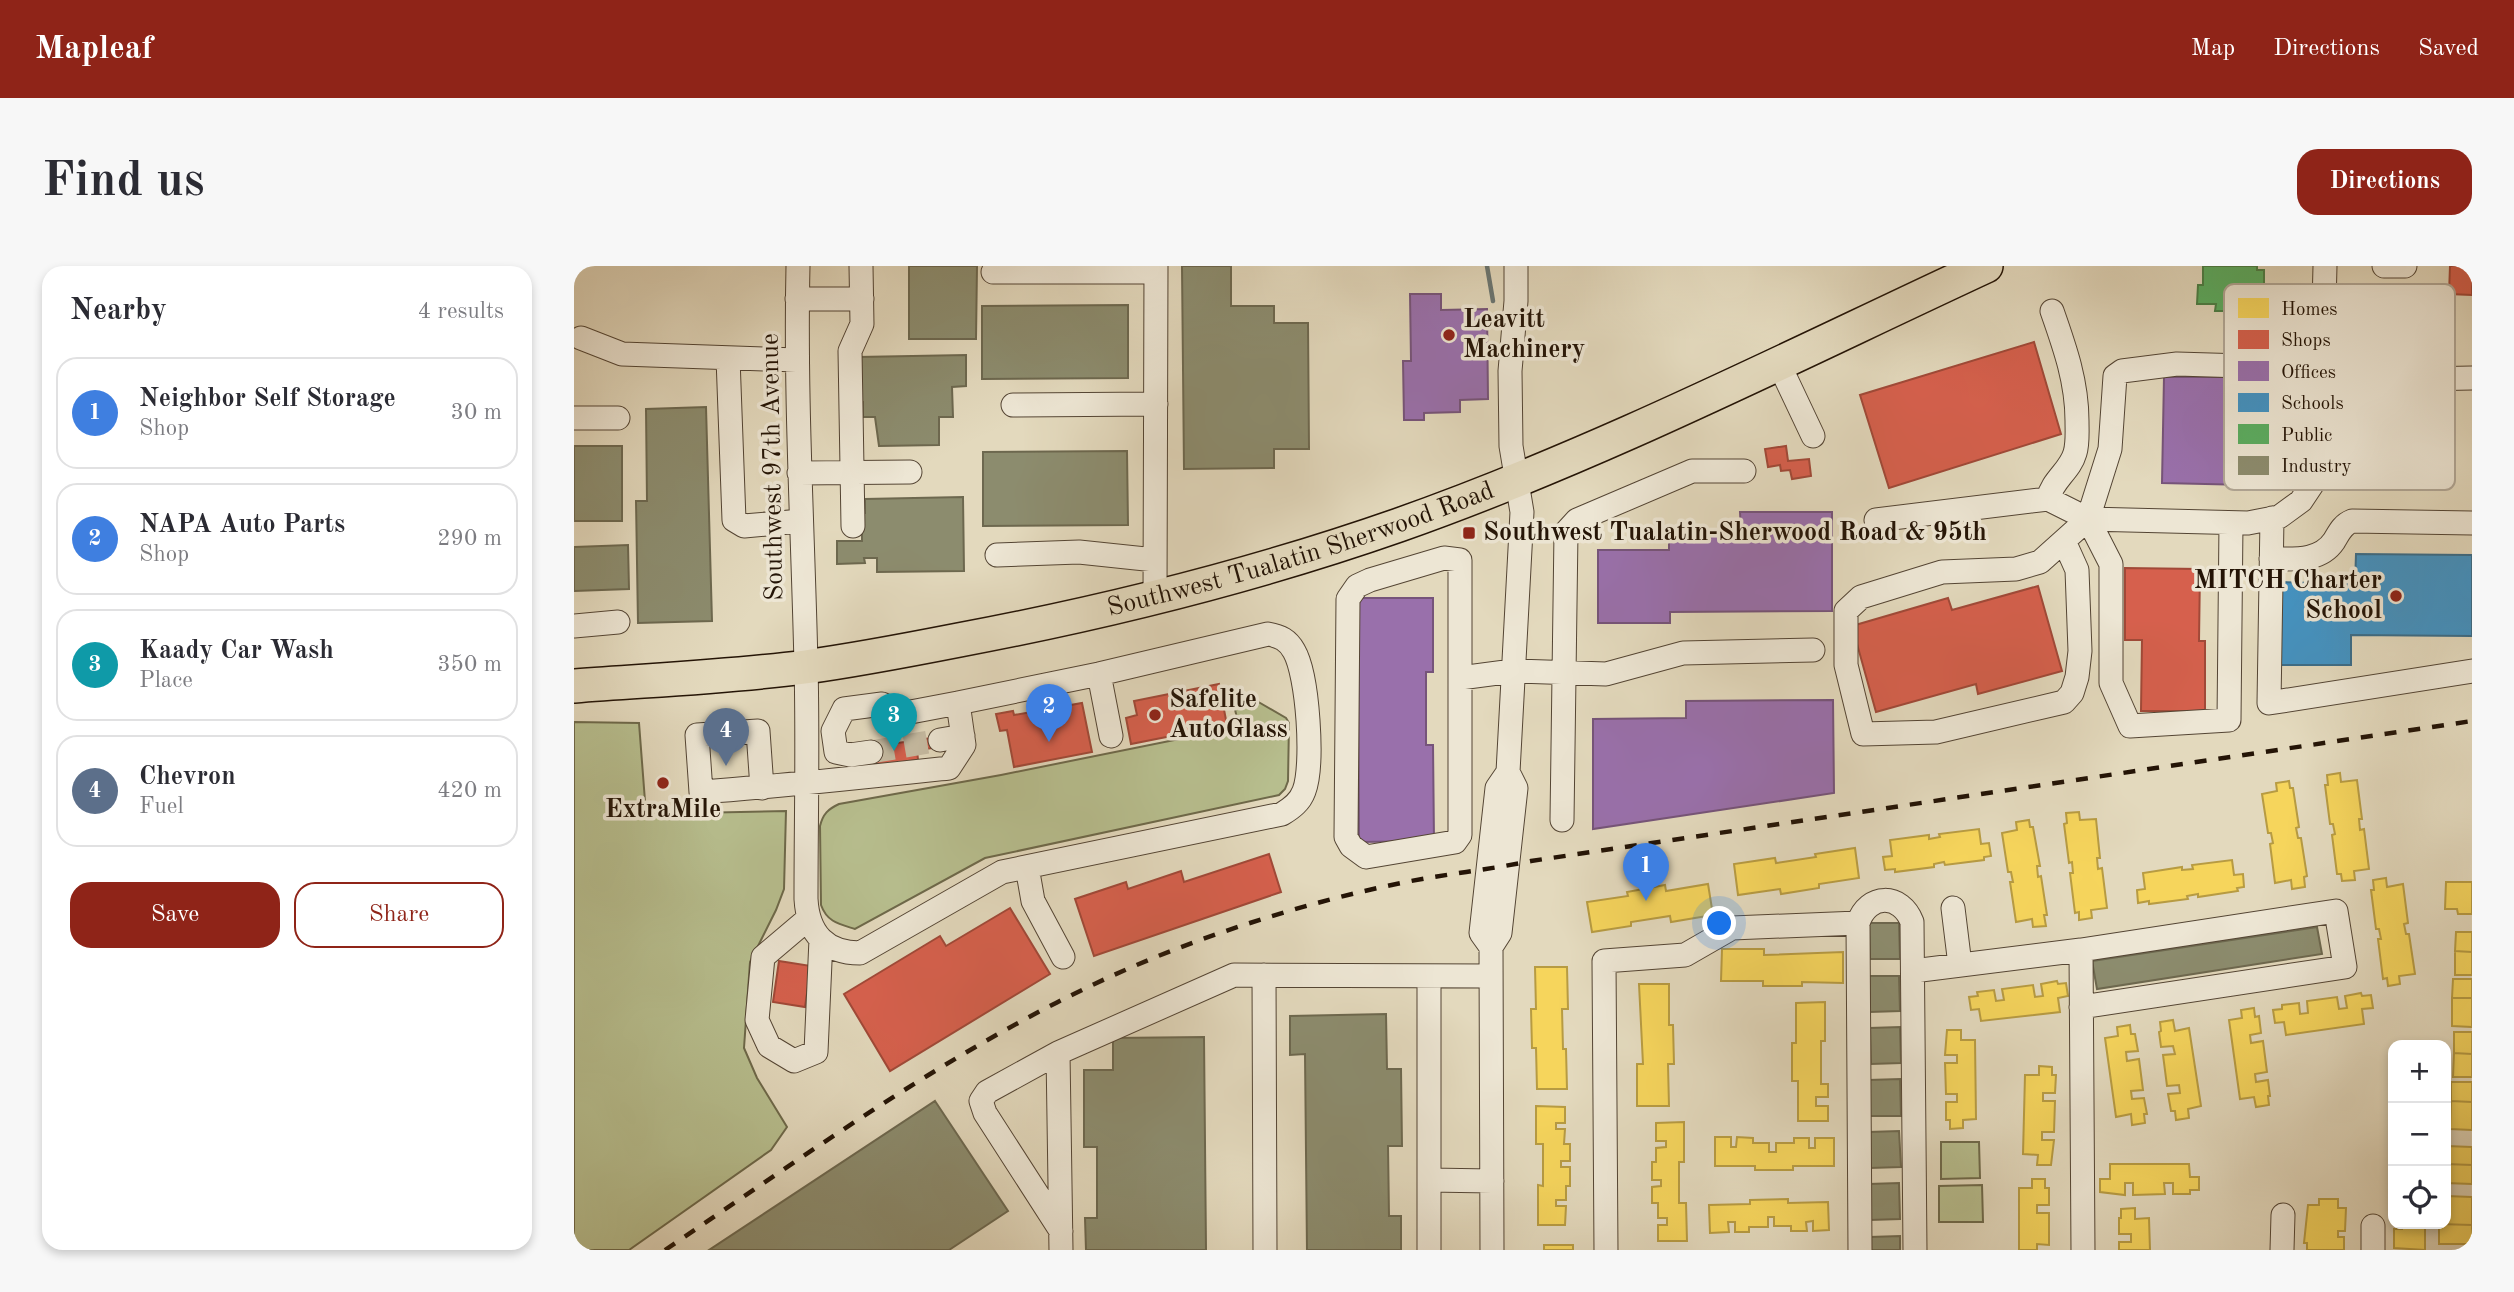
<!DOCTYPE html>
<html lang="en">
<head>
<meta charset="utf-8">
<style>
  body { margin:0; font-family:"Old Standard TT",serif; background:#f7f7f7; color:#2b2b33 }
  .controls { position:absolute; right:21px; bottom:21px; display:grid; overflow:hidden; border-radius:14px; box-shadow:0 4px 10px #0003 }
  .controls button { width:63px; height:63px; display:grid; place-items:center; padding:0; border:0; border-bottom:2px solid #e1e1e2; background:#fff; color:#2b2b33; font:35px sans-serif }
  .you { position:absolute; left:1146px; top:658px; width:24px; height:24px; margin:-18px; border:5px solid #fff; border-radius:50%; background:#1a73e8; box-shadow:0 0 0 10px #1a73e833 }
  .badge { display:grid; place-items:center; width:46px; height:46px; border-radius:50%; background:#8f2418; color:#fff; font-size:23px; font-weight:700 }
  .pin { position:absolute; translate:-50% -58px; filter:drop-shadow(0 2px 4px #0008) }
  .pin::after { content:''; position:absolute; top:37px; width:24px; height:21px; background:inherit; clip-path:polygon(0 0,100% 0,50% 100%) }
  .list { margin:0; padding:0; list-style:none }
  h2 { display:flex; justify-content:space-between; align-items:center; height:91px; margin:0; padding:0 28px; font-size:30px }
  h2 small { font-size:23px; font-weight:400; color:#7c7c81 }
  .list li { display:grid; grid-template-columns:46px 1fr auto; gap:21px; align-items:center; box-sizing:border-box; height:112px; margin:0 14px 14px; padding:0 14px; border:2px solid #e1e1e2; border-radius:21px }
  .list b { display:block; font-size:26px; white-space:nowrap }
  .list p { margin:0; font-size:23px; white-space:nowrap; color:#7c7c81 }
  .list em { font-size:23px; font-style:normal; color:#7c7c81 }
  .actions { display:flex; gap:14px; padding:21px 28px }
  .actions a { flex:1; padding:16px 0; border:2px solid #8f2418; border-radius:21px; text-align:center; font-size:24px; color:#8f2418 }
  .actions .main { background:#8f2418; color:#fff }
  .icon { flex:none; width:38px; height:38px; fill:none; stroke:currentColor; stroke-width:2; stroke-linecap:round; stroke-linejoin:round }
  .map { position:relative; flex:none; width:1898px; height:984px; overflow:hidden; border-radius:21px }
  header { display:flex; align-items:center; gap:42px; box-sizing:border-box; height:98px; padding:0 35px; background:#8f2418; color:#fff }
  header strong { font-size:33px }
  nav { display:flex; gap:38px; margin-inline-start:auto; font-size:24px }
  .intro { display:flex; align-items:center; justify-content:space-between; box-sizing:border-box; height:168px; padding:0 42px }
  h1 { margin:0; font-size:49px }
  .button { padding:18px 32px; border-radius:21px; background:#8f2418; color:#fff; font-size:24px; font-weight:700 }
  main { display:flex; gap:42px; padding:0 42px }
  aside { flex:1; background:#fff; border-radius:21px; box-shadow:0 4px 10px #0003 }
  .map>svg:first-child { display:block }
  .green { fill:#b7be8e; stroke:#6e694a; stroke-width:2 }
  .homes { fill:#f6d55c; stroke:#b79b42; stroke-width:2 }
  .shops { fill:#d6604d; stroke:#a14938; stroke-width:2 }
  .offices { fill:#9970ab; stroke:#76547a; stroke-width:2 }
  .schools { fill:#4393c3; stroke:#3a6d8a; stroke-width:2 }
  .public { fill:#5aae61; stroke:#4a8046; stroke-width:2 }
  .industry { fill:#8c8c6e; stroke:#6d684f; stroke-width:2 }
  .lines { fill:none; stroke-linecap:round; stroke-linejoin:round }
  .stream { stroke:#6a7673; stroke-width:4.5 }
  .minor-tunnel { stroke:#c6bba2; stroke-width:23; stroke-dasharray:23 11; stroke-linecap:butt }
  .minor-casing { stroke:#544534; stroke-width:25 }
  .highway-casing { stroke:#241406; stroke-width:36 }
  .minor { stroke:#ede6d4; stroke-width:23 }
  .highway { stroke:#e3d9bd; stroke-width:33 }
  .rail { stroke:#241406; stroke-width:4.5; stroke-dasharray:12 12; stroke-linecap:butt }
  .poi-dot { fill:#8f2418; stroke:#ede6d4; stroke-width:2.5 }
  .labels { text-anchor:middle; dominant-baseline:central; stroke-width:7; stroke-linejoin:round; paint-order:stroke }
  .poi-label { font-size:26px; font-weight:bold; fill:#241406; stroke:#ede6d4; text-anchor:start }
  .street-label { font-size:26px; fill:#241406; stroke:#ede6d4 }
  .key { fill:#ede6d4; stroke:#b1a796; stroke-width:2 }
  .key-label { font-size:19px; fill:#241406 }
</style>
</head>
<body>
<header>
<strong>Mapleaf</strong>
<nav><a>Map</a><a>Directions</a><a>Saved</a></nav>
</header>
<div class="intro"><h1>Find us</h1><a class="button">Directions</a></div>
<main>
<aside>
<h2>Nearby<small>4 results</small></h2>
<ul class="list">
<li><span class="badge" style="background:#3f7fe0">1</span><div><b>Neighbor Self Storage</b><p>Shop</p></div><em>30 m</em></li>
<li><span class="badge" style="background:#3f7fe0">2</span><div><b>NAPA Auto Parts</b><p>Shop</p></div><em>290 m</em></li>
<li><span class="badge" style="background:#0f9aa8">3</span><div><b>Kaady Car Wash</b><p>Place</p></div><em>350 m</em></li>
<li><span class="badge" style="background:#5c6f8a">4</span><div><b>Chevron</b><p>Fuel</p></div><em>420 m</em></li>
</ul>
<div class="actions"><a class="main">Save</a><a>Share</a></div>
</aside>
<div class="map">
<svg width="1898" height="984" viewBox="0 0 1898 984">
  <rect width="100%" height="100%" fill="#e3d9bd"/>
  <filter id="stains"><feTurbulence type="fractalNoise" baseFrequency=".00286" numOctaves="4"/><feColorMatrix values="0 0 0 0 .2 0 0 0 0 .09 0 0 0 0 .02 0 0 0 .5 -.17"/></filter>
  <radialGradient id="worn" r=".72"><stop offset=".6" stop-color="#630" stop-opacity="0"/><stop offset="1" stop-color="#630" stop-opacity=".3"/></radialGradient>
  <path class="green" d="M681 434 712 452 715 457 714 515 711 523 705 529 411 592 281 663C265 658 253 656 247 639L246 560C249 548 254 543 265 538L427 509 665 461 660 439Z
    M0 456 65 457 72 548 212 545 210 623 202 644 176 696 170 782 183 812 213 861 197 884 55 984H0Z
    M1367 876H1405L1406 912 1367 913Z
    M1408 919 1409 956H1365V920Z"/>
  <path class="homes" d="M1766 507 1767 516 1783 514 1788 553H1785L1786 564 1790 563 1795 603 1780 605 1781 614 1768 615 1767 608H1763L1758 569 1761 568 1759 558H1756L1751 519H1754L1753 509Z
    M1715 515 1716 522H1719L1725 561 1722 562 1724 572H1727L1733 610 1730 611 1731 621 1718 623 1717 614 1701 617 1696 578 1699 577 1697 567H1694L1688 528 1703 525 1702 517Z
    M1505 546 1506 554 1522 553 1526 592H1523L1524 603 1528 602 1533 642 1517 644 1518 652 1505 654V646L1501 647 1496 607H1499L1498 596 1495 597 1490 558 1493 557 1492 547Z
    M1455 554 1456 561H1459L1466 600H1463L1464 611 1467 610 1473 649H1470L1472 660 1459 661 1458 653 1442 656 1436 616H1439L1437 606H1434L1428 567 1443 564 1442 556Z
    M1405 563 1407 578 1415 577 1417 590 1410 591V594L1371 599 1370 596 1360 598V601L1321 606V603L1311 604 1309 591 1318 590 1316 574 1355 569V573L1366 571 1365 568Z
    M1281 582 1285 612 1245 618V622L1207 628 1206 623 1164 629 1160 598 1201 592 1202 597 1242 591 1241 588Z
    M1658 594 1660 609 1669 608 1670 621 1663 622 1664 625 1624 631V628L1613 630 1614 633 1575 638V635L1564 637 1563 624 1571 623 1569 607 1608 601V604L1619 603 1618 599Z
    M1812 612 1813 621 1829 618 1834 657 1830 658 1832 668H1835L1841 708 1825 710 1826 718 1814 720 1813 712 1809 713 1804 673H1807L1805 663H1802L1797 624H1800L1799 614Z
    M1872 616H1898V648H1884L1883 643H1871Z
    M1134 618 1139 649 1097 656 1096 650 1057 656V660L1018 666 1013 636 1054 630 1053 626 1091 619 1092 625Z
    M1882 666H1898V686L1881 685Z
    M1148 683H1190V689L1269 686V717L1228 716V720H1189V715H1147Z
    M1881 685 1898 686V709H1881Z
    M961 701H993L994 743H988L989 783H992L993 823H963L962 782H958L957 743H962Z
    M1879 713H1898V732H1878Z
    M1483 715 1484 718 1492 717 1494 730 1484 732 1486 746 1407 755 1405 743 1397 744 1395 731 1404 730 1403 726 1420 724 1422 735 1430 734 1428 723 1459 719 1461 731 1469 730 1467 718Z
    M1065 718H1095V759H1099L1100 798H1094L1095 840H1063V798H1069Z
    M1787 727 1788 730 1797 729 1799 742 1788 743 1790 758 1712 769 1710 756 1701 757 1699 744 1708 743V739L1725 737 1726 748 1734 747 1733 735 1763 731 1765 743 1773 742 1771 730Z
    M1878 732H1898V761L1878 760Z
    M1251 736V775H1247V818H1254V831H1242V840H1254V855H1224V815H1218V777H1222V737Z
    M1680 742 1681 751 1685 750 1687 767 1676 769 1677 777 1689 775 1693 806 1681 808 1682 816 1694 814 1696 830H1694L1695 839 1682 841 1680 831 1666 833 1655 754 1668 752 1667 744Z
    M1599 754 1601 765 1615 762 1627 840 1614 843 1615 852 1602 854 1601 845H1597L1594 828 1606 827 1605 819 1593 820 1589 789 1601 788 1599 780 1587 781 1585 766 1587 765 1586 756Z
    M1556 759 1557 768H1561L1564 785 1552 786 1553 795 1565 793 1569 824 1557 825 1558 833 1570 832 1573 848H1570L1571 857 1558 859 1557 848 1542 851 1531 772 1544 770 1543 761Z
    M1373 764H1387V774H1401L1402 853 1389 854V862L1376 863V854H1372V836H1383V828H1372L1371 797H1383V789H1371Z
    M1880 766H1898V788L1880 787Z
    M1880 787 1898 788V811H1879Z
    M1465 800 1478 801V809H1482L1481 827H1469V835H1481L1480 866H1468V874H1480L1477 899H1463L1464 889 1449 888 1451 809H1465Z
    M1877 816H1898V836L1877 835Z
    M1877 835 1898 836V864L1876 863Z
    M962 840 991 841V857H982V863H991L990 878H996V895H987V901H996V920H992V934H982V940H992L991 959H964V919L969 920V878H962Z
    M1110 856V896H1105V937H1112L1113 975H1084V959H1093V952H1084V937H1078V921L1087 920V914H1078V896H1082V882L1092 881V875H1082V857Z
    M1141 871H1157V881H1162L1163 871 1179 872V877H1195V886H1202V877H1220V872H1235V882H1241V872H1260V900H1219V904H1181V900H1141Z
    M1872 880 1898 881V899L1872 898Z
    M1536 898H1615L1616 911H1625V924H1616V928H1599V917H1590L1591 928 1559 929V917H1551V929L1526 926V913H1536Z
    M1872 898 1898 899V918L1872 917Z
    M1458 913H1471V922H1475V939H1463V947H1475V979L1463 978V984H1445V922H1458Z
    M1872 930 1898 931V959L1865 958H1872Z
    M1214 933V937L1254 936 1255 964 1239 965V955L1232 956 1233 965H1217V960H1200V951H1194V961H1175V966H1161V956H1154L1155 966 1136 967 1135 939 1176 938V934Z
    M1745 933H1764V942H1772L1771 965H1764V971H1770V984H1733V977H1730L1734 939H1745Z
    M1561 942V953L1575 952 1576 984H1545V976H1557V968H1545V952H1547V943Z
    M1831 958 1851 959V984L1820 982V963H1828V959Z
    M1865 958 1898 959V978H1865Z
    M970 979H999V984H970Z"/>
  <path class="shops" d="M1876 0H1898V29L1875 28Z
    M1460 76 1487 168 1315 222 1286 129Z
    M1212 180 1214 195 1235 193 1237 210 1218 213 1216 204 1207 205 1206 199 1194 201 1191 183Z
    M1551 302 1626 303 1625 375H1631V445H1567L1568 374H1551Z
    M1464 320 1488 405 1404 428 1402 418 1302 446 1278 360 1374 332 1378 344Z
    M645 418 653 459 557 478 552 452 563 449 560 435Z
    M508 437 518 486 440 501 433 464 426 465 422 448 439 445 440 449Z
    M365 471 367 481 343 484 344 494 299 500 296 481Z
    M695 588 707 626 520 690 501 633 552 616 554 623 607 605 610 616Z
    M436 642 476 708 316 805 270 728 366 670 372 680Z
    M205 695 237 700 231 741 199 736Z"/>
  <path class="offices" d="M836 28H867V44L913 43 914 133 886 134V146L850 147V154H830L829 95H837Z
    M1590 111H1676L1674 219 1588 217Z
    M1166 246H1258V345L1096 346V357H1024V284H1095V266H1167Z
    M784 332H859V406H852V479H859L860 575 785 576Z
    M1259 434 1260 527 1019 563V453L1112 452V435Z"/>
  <path class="schools" d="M1782 288 1898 289V370L1777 369V399H1707V316L1781 318Z"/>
  <path class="public" d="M1629 0H1683V4H1690V18H1683V37H1675V45H1641L1642 38H1623L1624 19H1629Z"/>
  <path class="industry" d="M335 0H403L402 73H335Z
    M608 0H657V40H700V57H734L735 183H700V202L610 203Z
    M554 39V112L408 113V40Z
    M392 89V120L378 121 379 151H365V179L305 180 301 151H289V136H285L284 91Z
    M132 141 138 355 64 357 62 235H73L72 143Z
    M0 180H48V255H0Z
    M553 185 554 259 409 260V186Z
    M389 231 390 305 303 306V292H290L291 297 263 298V275H288V247H291V233Z
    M54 279 55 323 0 325V281Z
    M1295 657H1325L1326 693H1296Z
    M1743 661 1748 688 1523 723 1518 695Z
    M1295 710H1325L1326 745 1296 746Z
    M812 748 813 803H827L828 880H814L815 950H827V984H733L731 788 716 789V750Z
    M1326 761 1327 797 1297 798 1296 762Z
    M630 771 632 984H512L511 952H523V881H510V804H539V772Z
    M1326 813 1327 850H1296L1295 814Z
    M361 835 434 945 375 984H135Z
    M1325 865 1327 901 1296 902 1295 866Z
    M1325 917 1326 953 1296 954 1295 918Z
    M1326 970V984H1296V971Z"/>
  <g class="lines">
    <path class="stream" d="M913 0 919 35"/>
    <path class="minor-tunnel" d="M297 486 366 474"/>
    <g class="minor-casing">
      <path id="minor" d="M1810 0H1831
        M419 6H582
        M223 33H288
        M1478 45C1491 82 1503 116 1503 155 1503 166 1504 177 1501 187 1496 205 1478 214 1474 233L1514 253 1537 298V417L1556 460 1655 454 1657 257
        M7 72 48 88 222 94
        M154 92 160 254 170 260 227 255
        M1204 96 1239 170
        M1748 115 1898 112
        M439 139 582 138
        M0 152H44
        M225 207 336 206
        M1698 252 1695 437 1898 405
        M1514 253 1674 257 1705 251 1727 235 1739 217 1746 196 1751 0
        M1302 254 1474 233
        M279 260 276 85 288 58 287 0
        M1490 275 1503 304 1506 385 1503 411 1498 427 1490 436 1362 466 1289 468 1272 399V345L1287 331 1368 306 1442 303 1466 296 1514 253 1536 183 1541 110 1548 105 1603 98 1670 100
        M423 289 505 286 581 294
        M870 292 886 294V569L881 576 792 591 777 580 772 571 774 333 783 320 796 314Z
        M1697 293C1719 293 1746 296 1760 275 1765 267 1768 259 1778 255L1898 257
        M581 331 582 0
        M0 360 44 356
        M525 408 537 470
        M886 412 939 405 1032 408 1109 387 1239 384
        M366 474 389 470
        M297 486 276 489 262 486 259 465 270 443 308 438 326 448 384 437
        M188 522 184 465 123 469 127 526C210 520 292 511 375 502L390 479 384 437 525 408 694 368C706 370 714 374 720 385 734 409 740 499 730 525 726 536 718 542 708 548L428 606 286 687C252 687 234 668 232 633 232 555 234 477 232 399 229 266 221 133 224 0
        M988 554 992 266 1003 254 1118 205H1170
        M453 601 459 635 489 691
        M1379 642 1386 699
        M235 652 189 691 183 754 195 780 220 795 242 786 247 673
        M917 681 926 667 942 522 934 506
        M1507 684 1509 984
        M1339 705 1507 684 1762 645 1771 701 1507 741
        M690 709 691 984
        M855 710V984
        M484 787 413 826 407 835 411 847 487 965
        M855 914 918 915
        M487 984 484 787 660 709 917 710
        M918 984 917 681 907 667 923 522 934 506 948 246 937 180 936 105 942 35V0
        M1032 984 1030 695 1111 689 1158 662 1284 657
        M1286 984 1284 657C1294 627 1327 627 1338 656L1341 984
        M1708 984 1709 949
        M1799 984V960"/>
    </g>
    <g class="highway-casing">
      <g id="highway">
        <path id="s1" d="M0 420C77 414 154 411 231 401 282 394 334 384 385 374 534 346 682 309 825 259 1026 188 1218 90 1412 0"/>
      </g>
    </g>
    <use href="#minor" class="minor"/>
    <use href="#highway" class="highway"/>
    <path class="rail" d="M91 984C262 869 432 743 629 673 693 650 759 631 827 617 870 608 914 604 957 595L1898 455"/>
  </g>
  <g class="poi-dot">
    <circle cx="875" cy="69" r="7"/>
    <rect x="888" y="260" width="14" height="14" rx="3.5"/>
    <circle cx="1822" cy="330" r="7"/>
    <circle cx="581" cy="449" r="7"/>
    <circle cx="89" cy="517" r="7"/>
  </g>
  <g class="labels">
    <g class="poi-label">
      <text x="889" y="54">Leavitt<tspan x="889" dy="30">Machinery</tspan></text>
      <text x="909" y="267">Southwest Tualatin-Sherwood Road &amp; 95th</text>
      <text x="1808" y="315" text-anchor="end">MITCH Charter<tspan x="1808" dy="30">School</tspan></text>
      <text x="595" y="434">Safelite<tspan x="595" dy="30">AutoGlass</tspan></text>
      <text x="89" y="544" text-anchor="middle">ExtraMile</text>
    </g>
    <g class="street-label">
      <text transform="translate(199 201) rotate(-91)">Southwest 97th Avenue</text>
      <text stroke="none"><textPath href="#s1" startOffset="742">Southwest Tualatin Sherwood Road</textPath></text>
    </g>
  </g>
  <rect x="1650" y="18" width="231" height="206" rx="10" class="key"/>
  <rect x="1664" y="32" width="31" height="20" fill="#f6d55c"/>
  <rect x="1664" y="64" width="31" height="19" fill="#d6604d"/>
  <rect x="1664" y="95" width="31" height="20" fill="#9970ab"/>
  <rect x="1664" y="127" width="31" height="19" fill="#4393c3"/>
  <rect x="1664" y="158" width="31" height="20" fill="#5aae61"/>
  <rect x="1664" y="190" width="31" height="19" fill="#8c8c6e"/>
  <g class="key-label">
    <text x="1707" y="49">Homes</text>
    <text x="1707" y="80">Shops</text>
    <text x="1707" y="112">Offices</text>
    <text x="1707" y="143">Schools</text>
    <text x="1707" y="175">Public</text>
    <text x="1707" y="206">Industry</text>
  </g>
  <rect width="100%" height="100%" filter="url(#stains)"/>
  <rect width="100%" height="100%" fill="url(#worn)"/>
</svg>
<div class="controls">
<button>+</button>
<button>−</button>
<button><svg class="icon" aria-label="locate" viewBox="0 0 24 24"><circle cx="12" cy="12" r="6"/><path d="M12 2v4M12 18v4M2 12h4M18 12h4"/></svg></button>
</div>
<div class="you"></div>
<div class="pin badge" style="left:1072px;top:635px;background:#3f7fe0">1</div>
<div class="pin badge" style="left:475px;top:476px;background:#3f7fe0">2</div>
<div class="pin badge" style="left:320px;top:485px;background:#0f9aa8">3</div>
<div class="pin badge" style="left:152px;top:500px;background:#5c6f8a">4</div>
</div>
</main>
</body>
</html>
